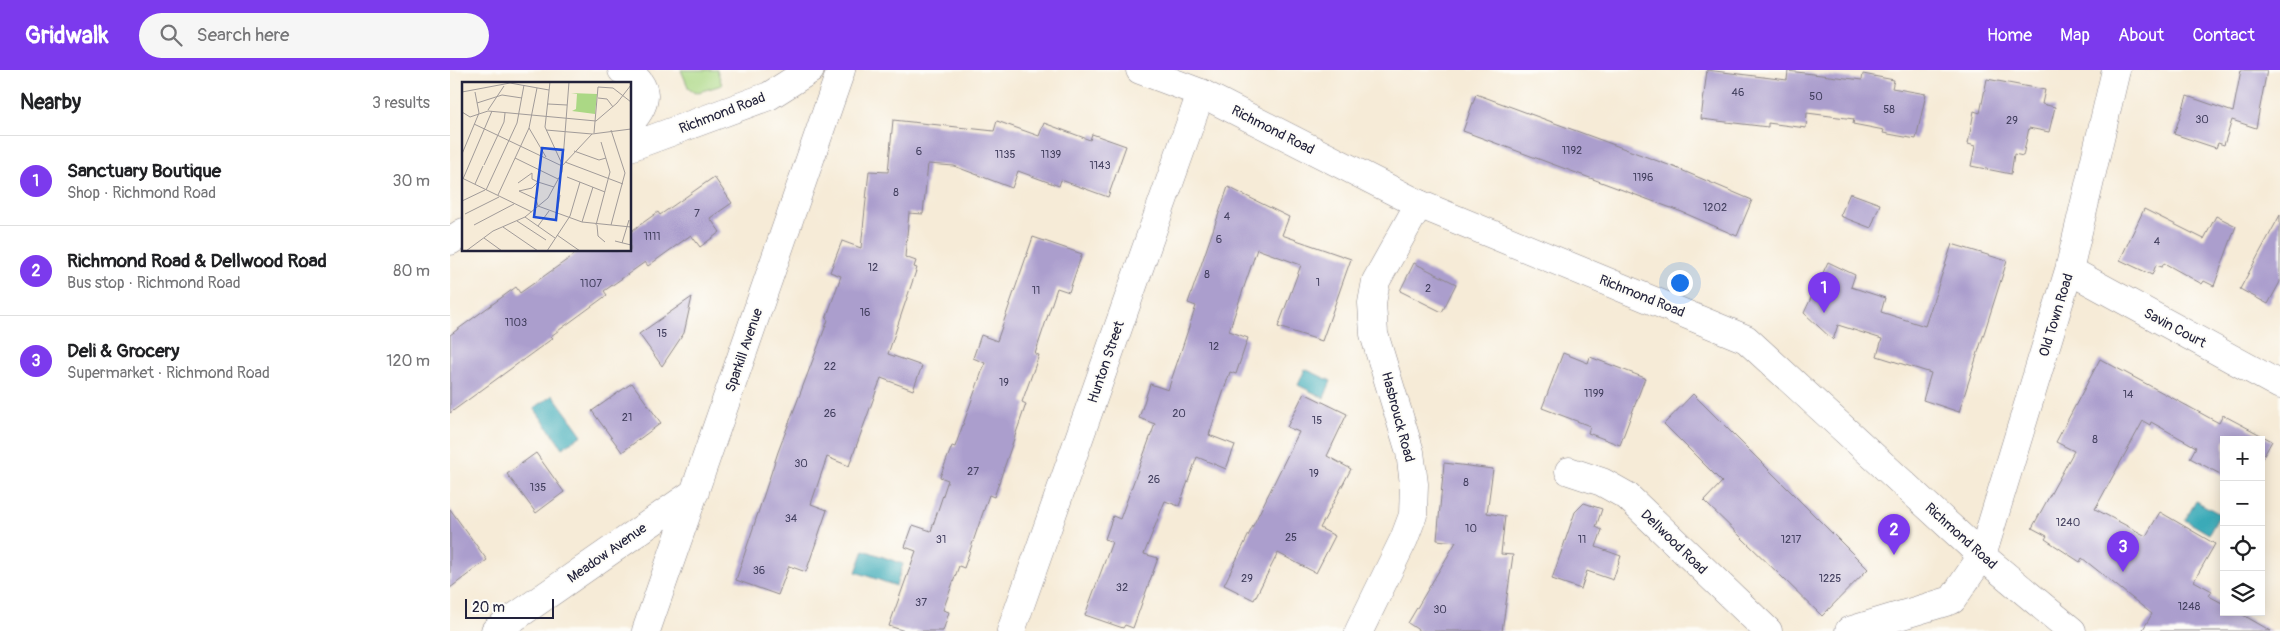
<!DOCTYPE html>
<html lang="en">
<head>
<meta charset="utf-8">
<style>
  body { margin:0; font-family:Pangolin,sans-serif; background:#f6f6f6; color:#202124 }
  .controls { position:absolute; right:15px; bottom:15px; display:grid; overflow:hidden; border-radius:0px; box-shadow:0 2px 12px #0003 }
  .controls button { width:45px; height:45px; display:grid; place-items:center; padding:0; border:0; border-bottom:1px solid #e0e0e0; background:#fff; color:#202124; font:25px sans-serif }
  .scale { position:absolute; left:15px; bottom:12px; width:89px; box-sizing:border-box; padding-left:5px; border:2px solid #22223b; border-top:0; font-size:14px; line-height:18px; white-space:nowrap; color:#22223b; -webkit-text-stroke:4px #fdfcf7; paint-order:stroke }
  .you { position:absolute; left:1229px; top:212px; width:18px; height:18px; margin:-12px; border:4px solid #fff; border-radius:50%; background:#1a73e8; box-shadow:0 0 0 8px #1a73e833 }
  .badge { display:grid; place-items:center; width:32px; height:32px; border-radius:50%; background:#7c3aed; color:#fff; font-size:16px; font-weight:700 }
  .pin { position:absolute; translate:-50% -41px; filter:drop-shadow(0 1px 2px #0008) }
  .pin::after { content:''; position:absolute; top:26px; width:18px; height:15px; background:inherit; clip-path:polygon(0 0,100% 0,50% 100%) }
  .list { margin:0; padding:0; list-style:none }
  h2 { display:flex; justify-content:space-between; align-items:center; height:65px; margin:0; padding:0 20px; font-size:21px }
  h2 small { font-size:16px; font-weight:400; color:#757577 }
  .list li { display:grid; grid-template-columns:32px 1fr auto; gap:15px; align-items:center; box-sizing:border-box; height:90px; padding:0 20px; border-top:1px solid #e0e0e0 }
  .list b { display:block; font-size:19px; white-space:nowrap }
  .list p { margin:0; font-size:16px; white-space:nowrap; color:#757577 }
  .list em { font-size:16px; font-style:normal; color:#757577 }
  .icon { flex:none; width:28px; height:28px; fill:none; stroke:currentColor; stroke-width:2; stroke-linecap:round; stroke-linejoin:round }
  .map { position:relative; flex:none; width:1830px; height:561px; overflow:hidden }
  header { display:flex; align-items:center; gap:30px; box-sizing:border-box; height:70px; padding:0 25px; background:#7c3aed; color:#fff }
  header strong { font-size:24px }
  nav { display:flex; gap:28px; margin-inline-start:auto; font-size:18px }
  .search { width:350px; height:45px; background:#f6f6f6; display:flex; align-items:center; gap:12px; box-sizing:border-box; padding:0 18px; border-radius:28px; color:#757577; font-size:19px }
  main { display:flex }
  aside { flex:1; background:#fff }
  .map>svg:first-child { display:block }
  .green { fill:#abd885; stroke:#667d60 }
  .water { fill:#3baab8; stroke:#2e667a }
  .building { fill:#ab9ecd }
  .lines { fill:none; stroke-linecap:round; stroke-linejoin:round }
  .street-casing { stroke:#8c8689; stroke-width:29 }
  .secondary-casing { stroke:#8c8689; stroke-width:29 }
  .street { stroke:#fff; stroke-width:28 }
  .secondary { stroke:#fff; stroke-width:28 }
  .labels { text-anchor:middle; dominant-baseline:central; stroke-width:4; stroke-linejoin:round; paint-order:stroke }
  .number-label { font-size:11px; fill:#444160 }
  .street-label { font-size:14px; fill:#22223b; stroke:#fdfcf7 }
  .inset-road { fill:none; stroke:#a19b99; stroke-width:1 }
  .view { fill:#1d4ed8; fill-opacity:0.15; stroke:#1d4ed8; stroke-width:2.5 }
  .inset-edge { fill:none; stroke:#22223b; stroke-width:2.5 }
</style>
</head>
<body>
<header>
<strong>Gridwalk</strong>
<div class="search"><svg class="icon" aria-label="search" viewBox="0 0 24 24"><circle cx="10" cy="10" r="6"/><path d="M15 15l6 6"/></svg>Search here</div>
<nav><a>Home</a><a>Map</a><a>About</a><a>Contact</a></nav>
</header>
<main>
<aside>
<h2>Nearby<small>3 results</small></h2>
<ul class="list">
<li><span class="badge">1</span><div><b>Sanctuary Boutique</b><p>Shop · Richmond Road</p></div><em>30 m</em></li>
<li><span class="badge">2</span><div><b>Richmond Road &amp; Dellwood Road</b><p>Bus stop · Richmond Road</p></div><em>80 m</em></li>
<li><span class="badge">3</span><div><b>Deli &amp; Grocery</b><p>Supermarket · Richmond Road</p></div><em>120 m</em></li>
</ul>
</aside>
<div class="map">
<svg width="1830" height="561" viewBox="0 0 1830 561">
  <rect width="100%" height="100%" fill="#fdfcf7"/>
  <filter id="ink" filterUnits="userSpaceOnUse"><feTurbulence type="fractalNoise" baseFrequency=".02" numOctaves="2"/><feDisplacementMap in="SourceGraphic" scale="10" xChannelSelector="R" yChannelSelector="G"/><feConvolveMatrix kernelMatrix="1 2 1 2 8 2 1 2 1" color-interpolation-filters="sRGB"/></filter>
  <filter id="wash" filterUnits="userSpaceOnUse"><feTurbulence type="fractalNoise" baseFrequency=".0096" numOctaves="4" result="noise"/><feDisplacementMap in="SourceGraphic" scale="20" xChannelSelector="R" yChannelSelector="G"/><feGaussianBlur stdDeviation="1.12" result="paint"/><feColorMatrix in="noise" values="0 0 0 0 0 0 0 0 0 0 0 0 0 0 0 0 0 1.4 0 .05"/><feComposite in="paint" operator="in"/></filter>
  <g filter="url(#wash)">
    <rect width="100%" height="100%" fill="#f6ebd7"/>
    <path class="green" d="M231 0H267L272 15 245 23 239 19Z"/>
    <path class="water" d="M855 299 881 311 874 328 848 315Z
      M103 325 132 365 112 378 84 338Z
      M1746 431 1770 444 1759 464 1735 450Z
      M414 480 453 494 446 516 406 502Z"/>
    <g id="blocks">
      <path class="building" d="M1257 0 1337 10 1338 1 1412 10 1413 4 1444 10 1442 18 1476 24 1466 69 1433 63 1434 60 1403 54 1404 49 1357 43 1356 58 1318 53V57L1251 49Z
        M1791 0H1817L1806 58 1782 50 1774 75 1768 73 1766 78 1724 64 1737 26 1783 42Z
        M1537 9 1595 20 1592 34 1605 37 1599 62 1579 58 1573 86 1564 84 1561 104 1521 96 1525 76 1518 74 1524 41 1530 43Z
        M1026 24 1224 97 1302 130 1287 166 1232 142 1013 61Z
        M443 50 544 61 547 51 589 66 594 53 640 70 642 64 676 76 658 127 611 110 609 116 568 101 562 118 504 96 478 94 473 144 459 143 455 187 466 191 464 197 467 198 438 284 472 296 463 320 431 308 399 396 377 387 361 434 377 440 356 502 339 496 328 525 286 510 328 382 378 250 376 249 391 206 380 202 392 171 411 178 419 101 438 102Z
        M264 107 282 133 260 148 270 162 250 177 241 165 198 196 195 192 154 221 157 225 101 266 103 268 0 343V265L66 217 70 223 131 180H180V162L208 142 210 145Z
        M778 117 839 147 832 165 901 189 872 271 828 257 851 195 807 179 779 261 798 268 786 304 780 302 759 365 785 375 776 399 747 387 729 436 715 431 694 484 708 488 683 558 675 555 673 558 635 545 662 472 655 469 663 446 670 449 705 354 689 348 700 314 718 320 746 236 738 233Z
        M1400 123 1430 134 1421 158 1390 146Z
        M1694 139 1754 169 1766 146 1786 156 1764 216 1754 211 1752 214 1714 193 1712 197 1706 195 1702 205 1670 190Z
        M1830 145V212L1818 234 1790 219Z
        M583 167 632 184 619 222 607 218 585 284 589 285 572 332 576 334 544 427 539 425 514 498 509 496 493 540 499 542 493 561H455L439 556 466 481 455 477 463 455 481 461 498 410 490 407 502 376 505 377 535 293 523 288 531 265 547 271Z
        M1502 174 1557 191 1509 342 1473 330 1481 303 1427 286 1432 269 1388 255 1383 270 1354 243 1378 192 1405 205 1401 217 1435 228 1431 242 1475 256Z
        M964 193 1006 214 992 242 950 221Z
        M242 227 234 263 212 296 189 264Z
        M1113 283 1138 293 1140 287 1195 308 1170 375 1138 363 1140 356 1092 338Z
        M1650 289 1769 353 1773 345 1822 371 1811 391V370H1774V406L1740 388 1746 377 1701 352 1700 355 1693 351 1645 439 1696 466 1710 442 1765 474 1744 511 1762 521 1759 526 1774 534V542H1788L1821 561H1692L1702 544 1632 488 1630 492 1595 469 1597 466 1582 458 1624 381 1606 372Z
        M182 313 211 353 172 382 142 341Z
        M854 323 897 344 877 386 901 399 870 458 885 466 866 503 828 483 804 530 774 515 849 362 837 357Z
        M1243 324 1418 499 1372 546 1254 431 1272 412 1214 354Z
        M86 383 114 422 86 443 57 404Z
        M994 393 1043 399 1037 443 1055 446 1051 484 1063 485 1052 561H970L958 553 1006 472 987 470Z
        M1134 433 1152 439 1146 457 1152 460 1146 477 1171 486 1163 510 1137 501 1131 519 1102 509 1125 442Z
        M0 439 37 490 0 518Z"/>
    </g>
  </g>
  <g filter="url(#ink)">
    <use href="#blocks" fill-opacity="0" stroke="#8c8689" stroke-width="1"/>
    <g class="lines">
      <g class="street-casing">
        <path id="street" d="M1619 200 1830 315
          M1119 401 1152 412 1177 426 1318 561
          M45 561 245 422
          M196 561 391 0
          M561 561 751 23
          M909 561 954 469 963 445 964 414 960 382 924 264 922 233 926 211 969 134
          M1399 561 1502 530 1532 486 1619 200 1666 0"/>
      </g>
      <g class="secondary-casing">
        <path id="secondary" d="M172 0C177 3 186 7 189 12 200 27 190 42 180 53
          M690 0 751 23 969 134 1296 269 1532 486 1622 561
          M180 77 319 26 360 0
          M0 171 14 162"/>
      </g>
      <use href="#street" class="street"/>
      <use href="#secondary" class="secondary"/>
    </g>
  </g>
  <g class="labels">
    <g class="number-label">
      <text x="1288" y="22">46</text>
      <text x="1366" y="26">50</text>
      <text x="1439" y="39">58</text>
      <text x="1752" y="49">30</text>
      <text x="1562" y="50">29</text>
      <text x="1122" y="80">1192</text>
      <text x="469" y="81">6</text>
      <text x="555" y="84">1135</text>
      <text x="601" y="84">1139</text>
      <text x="650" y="95">1143</text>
      <text x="1193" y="107">1196</text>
      <text x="446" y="122">8</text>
      <text x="1265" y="137">1202</text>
      <text x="247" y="143">7</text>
      <text x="777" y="146">4</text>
      <text x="202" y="166">1111</text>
      <text x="769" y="169">6</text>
      <text x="1707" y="171">4</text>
      <text x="423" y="197">12</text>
      <text x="757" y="204">8</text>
      <text x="868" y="212">1</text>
      <text x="141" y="213">1107</text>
      <text x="978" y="218">2</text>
      <text x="586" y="220">11</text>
      <text x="415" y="242">16</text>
      <text x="66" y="252">1103</text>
      <text x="212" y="263">15</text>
      <text x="764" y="276">12</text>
      <text x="380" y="296">22</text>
      <text x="554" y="312">19</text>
      <text x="1144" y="323">1199</text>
      <text x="1678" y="324">14</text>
      <text x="380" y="343">26</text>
      <text x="729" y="343">20</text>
      <text x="177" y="347">21</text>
      <text x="867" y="350">15</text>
      <text x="1645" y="369">8</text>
      <text x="351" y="393">30</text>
      <text x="523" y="401">27</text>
      <text x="864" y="403">19</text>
      <text x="704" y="409">26</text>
      <text x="1016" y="412">8</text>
      <text x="88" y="417">135</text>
      <text x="341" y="448">34</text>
      <text x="1618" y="452">1240</text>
      <text x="1021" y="458">10</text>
      <text x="841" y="467">25</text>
      <text x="491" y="469">31</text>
      <text x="1132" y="469">11</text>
      <text x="1341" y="469">1217</text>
      <text x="309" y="500">36</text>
      <text x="797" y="508">29</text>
      <text x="1380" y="508">1225</text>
      <text x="672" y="517">32</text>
      <text x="471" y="532">37</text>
      <text x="1739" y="536">1248</text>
      <text x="990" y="539">30</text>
    </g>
    <g class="street-label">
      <text transform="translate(272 43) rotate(-21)">Richmond Road</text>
      <text transform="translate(823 60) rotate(27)">Richmond Road</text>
      <text transform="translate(1192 226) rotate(22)">Richmond Road</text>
      <text transform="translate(1606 245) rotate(-73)">Old Town Road</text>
      <text transform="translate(1725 258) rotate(28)">Savin Court</text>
      <text transform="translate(294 280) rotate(-71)">Sparkill Avenue</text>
      <text transform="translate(656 292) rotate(-71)">Hunton Street</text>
      <text transform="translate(948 347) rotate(75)">Hasbrouck Road</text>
      <text transform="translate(1511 466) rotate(42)">Richmond Road</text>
      <text transform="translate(1224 472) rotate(44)">Dellwood Road</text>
      <text transform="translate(157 483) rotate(-35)">Meadow Avenue</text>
    </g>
  </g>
  <g transform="translate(12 12)">
    <rect width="169" height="169" fill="#f6ebd7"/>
    <path d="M109 11 135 12 133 32 110 29 114 27 115 12Z" fill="#abd885"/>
    <path class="inset-road" d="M88 0 83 45 100 82M75 6 67 46 84 75M0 10 48 1 87 8M136 16 145 17 151 25M15 21 40 13 60 16M86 22 105 23M26 28 42 4M0 30 8 35 26 29 134 39 155 21 169 3M12 42 100 84 130 52 169 47M84 48 130 52M132 51 136 5 151 6 169 20M112 69 137 78 144 76M0 72 17 31 13 10M53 76 96 97M103 80 161 102M22 83 42 40 43 31M105 95 143 110M0 96 70 130M1 97 30 29M56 101 70 91V97L76 100M13 102 21 84M24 108 55 41 62 3M36 113 67 46M74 117 76 124 120 140 169 145M74 117 57 109 70 106 76 100 92 105M0 119 23 108M3 132 37 115M95 132 98 113M63 135 93 156M55 139 84 158M120 140 131 105M12 143 52 122M134 143 148 90 139 60M135 143 136 154 143 160M149 143 163 91 149 48M76 144 87 129M41 145 76 169M95 153 118 169M22 156 40 169M153 159 169 163M160 161 167 138M4 169 31 149 63 135 86 116 100 90 107 0M85 169 108 134 118 100"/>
    <path class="view" d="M80 66 101 68 94 138 72 135Z"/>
    <rect width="169" height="169" class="inset-edge"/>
  </g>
</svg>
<div class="controls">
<button>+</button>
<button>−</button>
<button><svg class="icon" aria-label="locate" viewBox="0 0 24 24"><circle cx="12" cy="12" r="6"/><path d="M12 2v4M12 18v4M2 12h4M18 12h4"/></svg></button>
<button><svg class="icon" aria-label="layers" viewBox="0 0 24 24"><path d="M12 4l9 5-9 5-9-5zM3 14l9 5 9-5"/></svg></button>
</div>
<div class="scale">20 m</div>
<div class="you"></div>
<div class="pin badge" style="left:1374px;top:243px">1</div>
<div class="pin badge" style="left:1444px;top:485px">2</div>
<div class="pin badge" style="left:1673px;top:502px">3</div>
</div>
</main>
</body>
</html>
